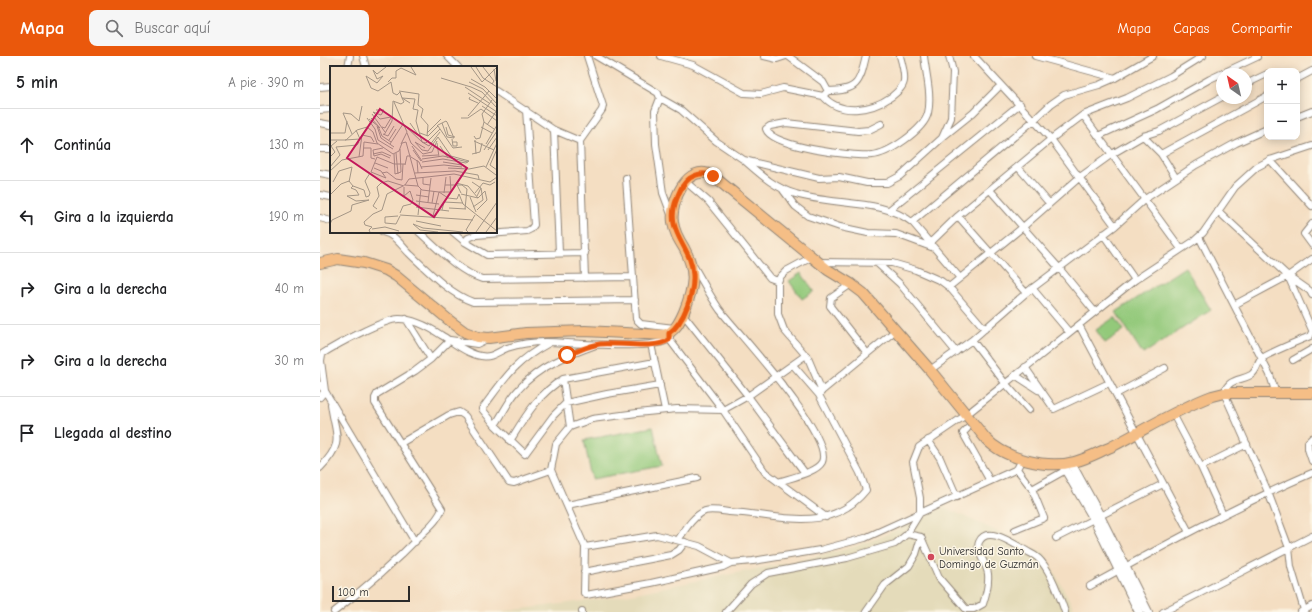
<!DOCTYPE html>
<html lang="es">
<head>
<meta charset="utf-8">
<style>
  body { margin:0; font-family:"Comic Neue",sans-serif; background:#f6f6f6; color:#202124 }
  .controls { position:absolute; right:12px; top:12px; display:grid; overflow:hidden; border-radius:8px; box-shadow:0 2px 10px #0003 }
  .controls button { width:36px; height:36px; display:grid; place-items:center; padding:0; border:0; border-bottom:1px solid #e0e0e0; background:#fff; color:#202124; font:20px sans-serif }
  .compass { position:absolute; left:896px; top:12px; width:36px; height:36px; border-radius:50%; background:#fff; box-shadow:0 2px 10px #0003; rotate:326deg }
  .scale { position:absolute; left:12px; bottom:10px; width:78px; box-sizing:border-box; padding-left:4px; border:2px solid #2b2b2b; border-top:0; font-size:11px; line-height:14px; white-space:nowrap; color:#2b2b2b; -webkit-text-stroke:3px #fcf5e5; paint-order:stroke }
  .stop { position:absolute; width:12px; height:12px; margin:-9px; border:3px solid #ea580c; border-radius:50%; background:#fff }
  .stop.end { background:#ea580c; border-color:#fff; box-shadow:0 1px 4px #0008 }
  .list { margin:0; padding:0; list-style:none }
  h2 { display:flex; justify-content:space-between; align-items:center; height:52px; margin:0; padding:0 16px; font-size:17px }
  h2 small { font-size:13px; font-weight:400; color:#757577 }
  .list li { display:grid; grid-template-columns:26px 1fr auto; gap:12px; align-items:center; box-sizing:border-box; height:72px; padding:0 16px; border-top:1px solid #e0e0e0 }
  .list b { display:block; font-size:15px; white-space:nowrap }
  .list em { font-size:13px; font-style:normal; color:#757577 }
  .icon { flex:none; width:22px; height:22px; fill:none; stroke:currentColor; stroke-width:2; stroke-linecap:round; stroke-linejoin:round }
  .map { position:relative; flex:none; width:992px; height:556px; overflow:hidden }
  header { display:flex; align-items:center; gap:24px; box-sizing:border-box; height:56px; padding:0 20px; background:#ea580c; color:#fff }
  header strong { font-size:19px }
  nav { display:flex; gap:22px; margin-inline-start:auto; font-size:14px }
  .search { width:280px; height:36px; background:#f6f6f6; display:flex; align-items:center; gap:10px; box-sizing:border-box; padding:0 14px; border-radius:8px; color:#757577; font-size:15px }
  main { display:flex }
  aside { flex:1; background:#fff }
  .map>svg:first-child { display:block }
  .built { fill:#e4dbba }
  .green { fill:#93c97a; stroke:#5f7a52 }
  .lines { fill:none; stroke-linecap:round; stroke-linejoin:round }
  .minor-casing { stroke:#908476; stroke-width:8 }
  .tertiary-casing { stroke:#908476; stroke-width:10 }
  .primary-casing { stroke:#908476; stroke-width:12 }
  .minor { stroke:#fff; stroke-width:6 }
  .tertiary { stroke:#fff; stroke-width:8 }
  .primary { stroke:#f5be86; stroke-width:10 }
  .route { stroke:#ea580c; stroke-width:5 }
  .poi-dot { fill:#d1495b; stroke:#fcf5e5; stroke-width:1.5 }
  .labels { text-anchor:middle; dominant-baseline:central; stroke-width:3; stroke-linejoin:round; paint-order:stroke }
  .poi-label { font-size:11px; fill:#2b2b2b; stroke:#fcf5e5; text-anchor:start }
  .inset-road { fill:none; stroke:#a49686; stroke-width:1 }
  .view { fill:#c2185b; fill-opacity:0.15; stroke:#c2185b; stroke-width:2 }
  .inset-edge { fill:none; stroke:#2b2b2b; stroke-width:2 }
</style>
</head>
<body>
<header>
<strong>Mapa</strong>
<div class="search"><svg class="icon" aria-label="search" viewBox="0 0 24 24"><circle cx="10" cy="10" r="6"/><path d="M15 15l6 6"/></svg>Buscar aquí</div>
<nav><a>Mapa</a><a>Capas</a><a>Compartir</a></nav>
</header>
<main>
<aside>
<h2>5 min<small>A pie · 390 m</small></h2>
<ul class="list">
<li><svg class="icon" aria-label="ahead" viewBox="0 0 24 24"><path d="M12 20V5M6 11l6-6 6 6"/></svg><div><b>Continúa</b></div><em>130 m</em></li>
<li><svg class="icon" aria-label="left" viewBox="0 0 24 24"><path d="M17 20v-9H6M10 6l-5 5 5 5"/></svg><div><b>Gira a la izquierda</b></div><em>190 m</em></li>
<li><svg class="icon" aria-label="right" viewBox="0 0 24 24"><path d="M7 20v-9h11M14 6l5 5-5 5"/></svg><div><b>Gira a la derecha</b></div><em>40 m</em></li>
<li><svg class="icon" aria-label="right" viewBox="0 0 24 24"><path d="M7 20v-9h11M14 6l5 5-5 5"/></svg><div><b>Gira a la derecha</b></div><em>30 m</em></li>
<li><svg class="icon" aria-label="arrive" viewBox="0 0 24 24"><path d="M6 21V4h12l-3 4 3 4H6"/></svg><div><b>Llegada al destino</b></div></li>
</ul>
</aside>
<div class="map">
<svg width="992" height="556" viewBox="0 0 992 556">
  <rect width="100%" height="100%" fill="#fcf5e5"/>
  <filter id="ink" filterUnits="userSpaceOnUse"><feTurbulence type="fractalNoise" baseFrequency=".025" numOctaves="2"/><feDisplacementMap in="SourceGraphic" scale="8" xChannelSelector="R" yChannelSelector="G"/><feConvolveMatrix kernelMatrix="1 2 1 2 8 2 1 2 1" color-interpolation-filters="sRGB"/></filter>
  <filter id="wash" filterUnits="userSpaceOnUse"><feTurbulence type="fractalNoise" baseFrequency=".012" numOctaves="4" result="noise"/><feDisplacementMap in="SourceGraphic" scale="16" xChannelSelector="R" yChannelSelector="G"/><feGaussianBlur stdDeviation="0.9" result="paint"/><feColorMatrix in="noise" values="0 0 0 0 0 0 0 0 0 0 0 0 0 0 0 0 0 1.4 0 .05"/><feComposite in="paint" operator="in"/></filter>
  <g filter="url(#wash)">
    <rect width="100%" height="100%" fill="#f4dec2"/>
    <path class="built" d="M624 451 724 497 756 556H178L296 541 481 504 530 492 556 483Z"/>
    <path class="green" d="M865 211 891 254 823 298 796 256Z
      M481 217 494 235 482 243 469 225Z
      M795 261 804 274 785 287 776 274Z
      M333 371 342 410 272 423 264 384Z"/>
  </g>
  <g filter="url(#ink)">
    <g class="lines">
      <g class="minor-casing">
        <path id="minor" d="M43 0 46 11
          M127 0 138 11
          M276 0 338 37 340 42 335 55 336 88 343 137 352 161
          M341 0 373 9 424 37 441 38 463 32 503 40 508 35
          M444 0 457 3 466 0
          M468 0 503 26 508 35C537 35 540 27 546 0
          M654 0 731 83 795 170
          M715 0 795 22
          M28 11 30 0
          M977 23 992 15
          M926 28 947 18
          M0 31 11 30
          M176 35 234 74 260 85
          M503 40C520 60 551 55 571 41 576 37 583 32 584 25 585 18 582 7 580 0
          M340 42 361 54 396 85 424 104 499 122 519 121 547 127H567L580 120 622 82 631 62 633 16 629 0
          M0 54 11 53
          M763 59 861 193
          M977 61 992 55
          M0 67 11 69
          M561 68 549 74 538 75 466 67 450 70 446 73C451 91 534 101 552 99 568 98 604 74 608 57 612 40 606 18 604 0
          M234 74 239 197
          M778 80 837 53 890 23 937 1
          M823 80 841 98 856 122
          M623 81 653 57 680 30
          M0 93H11
          M841 98 947 40
          M950 104 992 150
          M425 105C441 119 455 132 476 138 512 150 562 142 593 167L640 222
          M698 111 729 147
          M0 117 11 119
          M306 122 316 263 321 268 354 272
          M366 126 388 145 450 222 458 225
          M463 134 475 150 488 160 520 171 548 177 576 178 614 192
          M670 134 739 212 775 256
          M0 139 11 141
          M569 154 700 48
          M898 155 968 220 992 274
          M638 160 706 237
          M0 162 11 165
          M592 166 714 64 731 48 744 39 779 29 795 22 833 0
          M992 168 984 178 992 189
          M63 176C76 179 82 191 91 199 109 216 130 238 153 246L315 244
          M99 176C118 193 138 215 162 223L313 221
          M133 176 145 186 167 199 265 197
          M783 178 815 224
          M879 181 950 319 956 338
          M145 186 148 182 156 179 207 175 211 173 214 169 206 54
          M610 187 638 160 731 83 763 59 807 42 851 20 883 0
          M492 201 466 215 460 221 458 226V258L464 274 488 302 502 335 499 339
          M499 206 572 207 596 214 621 225 629 231 665 273
          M558 208 580 228 636 296
          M373 209C382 224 390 240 400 254 418 277 514 380 502 406 496 417 469 422 458 426
          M970 221 990 235 992 239
          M265 222 260 85 282 54 283 50 267 0
          M531 228 511 242 510 250 547 297
          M629 231 703 171 760 121 792 98 823 80 839 75 902 41
          M712 232 749 276
          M914 249 968 220 992 203
          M363 258 428 340 485 417
          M86 263 111 303
          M759 269 869 476
          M350 281 349 283 403 354 445 416 506 461
          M652 284 685 327 709 354
          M229 287C194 306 185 322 162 353L175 369 205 398 233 360 246 347 287 338 340 329
          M331 288 345 354
          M973 304 992 293
          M705 311 734 353 789 327
          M610 314 652 284 706 237 795 170 825 143 876 109 916 87 947 73
          M695 319 718 334
          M243 323 250 371
          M0 329 5 335 0 341
          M502 335 576 274
          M796 338 845 312
          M853 358 881 411 903 459
          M175 369C183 358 189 343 199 333 219 310 248 299 276 289
          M647 373 643 377 644 379 670 425
          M992 382 988 386V393L992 405
          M608 384 620 402 637 441
          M190 385C205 361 218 338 243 323L335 306
          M81 387 129 359 139 356 145 360 189 426 194 427 231 414
          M881 411 927 388
          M0 412C26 385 15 380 11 348L12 346
          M712 433 746 414
          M247 449 377 422
          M695 474 724 462 712 433 697 413
          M601 481 619 522 646 553H654L663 548C666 539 669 528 668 518 667 508 655 495 659 486 667 468 695 489 705 494 709 497 714 498 718 502 729 512 740 541 745 556
          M736 482 843 428
          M358 484C365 474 373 460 385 455 391 453 402 455 409 456 458 458 509 480 546 434L540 417 499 339 473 309
          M95 486 5 335 1 305 2 298C16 289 63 263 79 263 93 263 109 271 121 279 133 286 147 298 161 300 172 302 177 296 187 292 199 288 212 286 225 286 249 286 333 295 349 283
          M265 491 337 479 379 490 411 507 433 505 500 494 545 482 697 413 702 403
          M411 507 403 511 331 527 266 539 264 537 265 491 231 414 236 388 250 371 272 363 317 357 357 353 403 354 428 340 486 299
          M264 516 351 499 359 494 365 486
          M770 530C843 490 916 450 992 417
          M984 554 971 511 969 492 948 436 904 337C909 322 920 325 931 319 937 315 937 308 941 303 948 297 979 285 990 280L992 276
          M14 556C45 532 74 507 101 479 109 471 118 464 122 453L55 347V342L57 338 95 315 111 303 130 284 157 288 167 283
          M262 556V555
          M406 556 431 528 448 517 527 502 575 488 587 478 600 457V442L593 406 599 391 646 359 815 224 874 185 883 177 915 131 937 111 950 104 992 90
          M546 556 565 529 589 510 596 498 601 481 587 478
          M843 556 992 480
          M981 556 992 550"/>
      </g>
      <g class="tertiary-casing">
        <path id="tertiary" d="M751 407 780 460 828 556
          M742 408 774 463 819 556"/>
      </g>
      <g class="primary-casing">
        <path id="primary" d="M0 207 18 203 44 207 66 214 76 220 130 265 145 276 158 281 169 282 206 277 265 275 344 279C355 276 360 265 364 256 374 231 377 216 364 192 359 184 354 176 353 166 350 147 367 105 393 120L508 214 531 228 543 237 610 314 666 383C685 403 727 413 754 406 767 403 779 396 791 391 824 374 857 353 892 340L904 337H992"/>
      </g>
      <use href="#minor" class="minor"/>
      <use href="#tertiary" class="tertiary"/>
      <use href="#primary" class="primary"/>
    </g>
  </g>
  <g class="lines" filter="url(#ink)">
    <path class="route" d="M247 299C257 296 269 289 280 288 298 286 334 294 349 284V277C364 267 374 237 373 219 372 189 343 176 357 142 360 134 363 127 370 122 378 117 385 116 393 120"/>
  </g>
  <circle class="poi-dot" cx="611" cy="501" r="4"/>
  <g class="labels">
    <g class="poi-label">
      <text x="619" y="495">Universidad Santo<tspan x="619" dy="13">Domingo de Guzmán</tspan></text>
    </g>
  </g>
  <g transform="translate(10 10)">
    <rect width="167" height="167" fill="#f4dec2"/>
    <path class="inset-road" d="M56 1 47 8 43 4 47 13 53 10 47 17 36 10 41 22 48 25 61 16 63 27 67 29 70 26 72 32 80 37M141 1 152 16 166 2M146 1 153 12 167 21M153 1 164 15 162 18M164 3 166 15M111 12 141 21 152 26 167 42M141 13 155 21 167 33M58 16 62 12H66V5L71 2 86 9 81 1M139 16 153 23 167 38M135 21 159 37M69 25 89 28 88 39 93 43 91 51 98 59 97 70M138 27 167 46M140 31 139 33 148 37M162 34 152 48 154 56 164 63M64 36 77 66 71 78M152 40 167 50M46 44H54L51 49 43 46 50 53 61 51M42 48 55 66M138 50 159 25M37 52 45 63 48 74 63 83M41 52 50 62M131 52H138L151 43 167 55M39 53 48 60 52 70 61 76M80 57 89 70M157 59 167 44M47 60 51 72 64 81M107 60 108 59 116 55 117 56 124 72 117 71 112 57M52 61 55 62 61 52M116 61 118 69 125 71M151 61 162 67M0 67H15L17 55M77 67 81 77 93 88 102 86 107 75M90 67 98 70 108 60 123 82 132 81M97 67 111 53M22 68 13 47 21 48 29 55 32 40M53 68 58 70 64 60M54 69 62 55 63 35 71 38 74 36 72 32 85 33 83 43 88 44 86 55 92 76 96 77 110 63M144 70 146 73 150 72 154 56M122 73 123 80H127V76H123M0 74H16L27 64 37 61 43 66 47 77 63 88 69 85 72 77 76 76 88 120 92 124 109 126 118 132 127 133 129 128M15 74 30 73 26 64M59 74 66 63M145 74 146 88M144 75 164 84M92 76 99 80 110 66M107 77 109 91M60 78 73 58 92 76M156 78 167 59M82 80 92 95M110 80 118 92M34 82H41V92L45 93M53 82 43 84 44 90 51 88 60 92M167 83 160 99 167 104M83 84 91 95M154 84 167 65M158 84 167 71M66 87 68 108M43 88 52 86 61 90M64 88 65 108M142 88 150 86 152 77M92 90 108 89M0 91 5 86 1 80 7 75M29 91 32 69 41 71 44 76M81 91 89 96 92 103M92 93 113 90 138 96M87 94 88 107M92 96 113 93 136 97 139 95 121 90 108 71 98 85 92 84 85 76 95 82M113 96 132 99M45 97 58 102M75 99 77 90H81M0 101 10 89 6 81 27 79 29 76M91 101 114 99 132 101M156 101 167 77M44 102 51 105 56 112M118 102 139 103 154 100 166 109M0 105 12 94 33 90 34 76 48 78M52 107 57 106 66 113 72 114 73 98M85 107 125 105 148 109 149 113M65 108 71 106 70 83M56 112 41 106 47 91 64 98H75M93 112V118L100 119M3 116 9 105 22 101 19 116M142 116 151 122 147 130M74 119 88 120M75 119 79 113 124 108 160 116 167 111M115 119H132L137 123 135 143M114 127 116 111M131 127 126 117 138 120 148 132M145 127 153 117 160 119 165 116M129 128 133 138 167 165M131 128 148 132M0 129 11 118 19 115 23 120 34 124 36 131 39 130 40 127 35 115 40 107M86 129 99 131M140 131 146 146M86 135 109 138M98 136 101 112M102 137 104 125M86 141 119 145M143 141 153 134 151 122M119 142 136 143M47 143 43 140 49 130 47 121 51 117 58 115 74 120M112 144 114 136 133 137M147 144 157 134 155 125 148 132M70 147 73 140 81 138 83 134 80 125 74 130V121M70 149 143 154M88 149 91 123M68 150 55 151V157L66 158 70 150M103 150 109 126H121L120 110M86 155 111 160M0 158 2 154 21 145 22 139 39 134 26 135 17 130 29 129 26 124 21 122 23 120M42 163 55 161 69 165M40 166 39 164 42 161 35 159 34 156 43 148 52 144 57 128 73 120M108 166 90 164 83 158 93 162 133 166M138 166 136 164 145 149M146 166 167 136M156 166 167 151"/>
    <path class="view" d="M50 43 137 102 104 151 17 92Z"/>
    <rect width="167" height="167" class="inset-edge"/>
  </g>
</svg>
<div class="controls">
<button>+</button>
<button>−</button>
</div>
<svg class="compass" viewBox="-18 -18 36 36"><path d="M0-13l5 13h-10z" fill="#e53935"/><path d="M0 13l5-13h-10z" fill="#757577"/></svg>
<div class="scale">100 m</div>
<div class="stop" style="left:247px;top:299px"></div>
<div class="stop end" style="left:393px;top:120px"></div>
</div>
</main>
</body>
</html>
